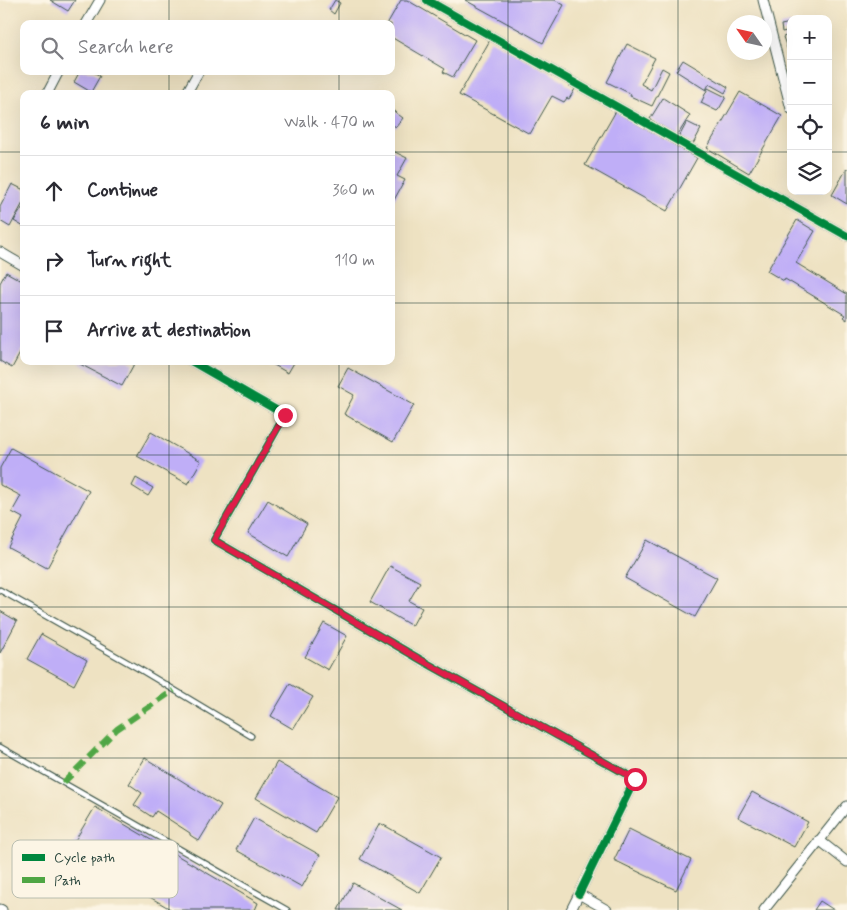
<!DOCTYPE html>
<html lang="en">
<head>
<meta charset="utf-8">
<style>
  body { margin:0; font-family:Mynerve,sans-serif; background:#f7f7f7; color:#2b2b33 }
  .controls { position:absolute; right:15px; top:15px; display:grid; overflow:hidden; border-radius:10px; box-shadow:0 5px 20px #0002 }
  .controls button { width:45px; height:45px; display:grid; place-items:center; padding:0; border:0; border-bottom:1px solid #e1e1e2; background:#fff; color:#2b2b33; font:25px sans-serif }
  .compass { position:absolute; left:727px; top:15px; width:45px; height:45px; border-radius:50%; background:#fff; box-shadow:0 5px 20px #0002; rotate:304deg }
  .stop { position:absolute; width:15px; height:15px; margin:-11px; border:4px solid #e11d48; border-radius:50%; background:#fff }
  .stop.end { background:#e11d48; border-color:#fff; box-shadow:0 1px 5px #0008 }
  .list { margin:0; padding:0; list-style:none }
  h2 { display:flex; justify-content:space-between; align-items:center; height:65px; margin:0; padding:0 20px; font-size:21px }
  h2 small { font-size:16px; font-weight:400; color:#7c7c81 }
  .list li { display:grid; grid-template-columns:32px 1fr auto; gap:15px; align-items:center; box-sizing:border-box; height:70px; padding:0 20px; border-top:1px solid #e1e1e2 }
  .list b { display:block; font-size:19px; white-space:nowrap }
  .list em { font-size:16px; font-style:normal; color:#7c7c81 }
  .icon { flex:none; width:28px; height:28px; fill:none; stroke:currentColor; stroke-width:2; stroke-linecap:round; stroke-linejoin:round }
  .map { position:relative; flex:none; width:847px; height:910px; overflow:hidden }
  .search { position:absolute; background:#fff; box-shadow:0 5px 20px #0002; left:20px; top:20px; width:375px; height:55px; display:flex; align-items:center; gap:12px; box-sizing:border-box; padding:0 18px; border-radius:10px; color:#7c7c81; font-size:19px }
  .panel { position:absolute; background:#fff; box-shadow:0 5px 20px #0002; left:20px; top:90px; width:375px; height:275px; border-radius:10px }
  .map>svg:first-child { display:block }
  .building { fill:#bfaef7 }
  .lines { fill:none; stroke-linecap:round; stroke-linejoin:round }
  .service-casing { stroke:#3e5649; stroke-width:7 }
  .minor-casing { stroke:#3e5649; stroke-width:11 }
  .service { stroke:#fff; stroke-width:4.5 }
  .minor { stroke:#fff; stroke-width:9 }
  .quiet { stroke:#4fa644; stroke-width:6; stroke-dasharray:12 6; stroke-linecap:butt }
  .cycleway-casing { stroke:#fcf5e5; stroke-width:11 }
  .cycleway { stroke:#00873e; stroke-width:8 }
  .route { stroke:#e11d48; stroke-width:6 }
  .grid { fill:none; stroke:#1f3d34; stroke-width:1; stroke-opacity:0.55 }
  .key { fill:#fcf5e5; stroke:#babeb0; stroke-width:1 }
  .key-label { font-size:14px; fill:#1f3d34 }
</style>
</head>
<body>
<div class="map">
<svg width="847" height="910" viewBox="0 0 847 910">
  <rect width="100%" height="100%" fill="#fcf5e5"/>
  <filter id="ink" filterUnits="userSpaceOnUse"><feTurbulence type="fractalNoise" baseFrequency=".02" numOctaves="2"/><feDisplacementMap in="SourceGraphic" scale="10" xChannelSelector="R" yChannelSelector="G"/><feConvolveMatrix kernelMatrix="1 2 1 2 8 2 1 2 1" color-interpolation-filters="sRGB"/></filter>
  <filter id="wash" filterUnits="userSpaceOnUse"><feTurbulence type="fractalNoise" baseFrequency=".0096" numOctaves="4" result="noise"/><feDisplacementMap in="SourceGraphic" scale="20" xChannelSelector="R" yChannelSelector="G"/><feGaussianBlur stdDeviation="1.12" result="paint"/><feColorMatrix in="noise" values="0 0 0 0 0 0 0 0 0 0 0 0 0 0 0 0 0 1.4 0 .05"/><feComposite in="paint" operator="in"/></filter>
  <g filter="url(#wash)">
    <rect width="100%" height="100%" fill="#eee2c2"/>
    <g id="blocks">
      <path class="building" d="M50 0H75L68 11Z
        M335 0 340 3 334 14 329 10Z
        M401 0H407L475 40 453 77 443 72 445 69 391 37V24H387Z
        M465 0H555L564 5 543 43Z
        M791 23V30L782 32 781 25Z
        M791 34V59L783 37Z
        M490 40 563 80 566 84 575 89 569 99 567 98 564 102 552 96 530 134 459 95Z
        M627 44 655 58 641 84 651 90 662 68 669 72 652 106 630 96 631 94 607 82Z
        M683 60 728 87 725 93 709 84 706 90 676 71Z
        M80 71H92L100 76 91 92 74 82Z
        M708 88 726 97 719 109 717 111 701 103Z
        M740 92 782 116 749 173 707 148Z
        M663 98 690 115 677 136 650 119Z
        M391 109 403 118 396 127 391 124Z
        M616 111 697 158 667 211 585 165Z
        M687 122 701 129 693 144 679 137Z
        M391 150 407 158 397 176 405 180 394 200 391 198Z
        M847 168V204L832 195Z
        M12 184 24 190V201L10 227 0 221V207Z
        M24 205V227L14 221Z
        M797 220 815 231 796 263 847 294V320L843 317 845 315 785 279 784 281 767 271Z
        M6 272 24 282V346L12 368 0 361V283Z
        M81 361H129L134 364 122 386 80 364Z
        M267 361H295L288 373Z
        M348 368 414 405 393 442 344 414 354 395 338 386Z
        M151 432 201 461 188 484 137 456Z
        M11 448 89 491 47 568 8 547 23 518 12 512 21 496 0 485V468Z
        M136 478 153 488 148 496 132 486Z
        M268 500 307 524 288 557 248 533Z
        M647 540 717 578 695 617 625 578Z
        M390 566 420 582 409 601 422 608 412 626 370 602Z
        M0 611 17 621 0 653Z
        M324 623 347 636 328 670 305 657Z
        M41 634 87 660 74 685 27 659Z
        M290 684 313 697 293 729 271 716Z
        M145 758 221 805 199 841 190 835V833L156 811 152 817 134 805 142 793 129 784Z
        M277 762 337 797 316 833 256 798Z
        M752 792 808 822 794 847 738 817Z
        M95 807 258 903 255 910H172L93 864 90 867 67 854Z
        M254 818 320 855 302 887 236 850Z
        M380 823 441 857 420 893 360 859Z
        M629 829 691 860 676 890 614 860Z
        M353 883 402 910H338Z
        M820 901 834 910H814Z"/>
    </g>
  </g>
  <g filter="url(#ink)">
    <use href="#blocks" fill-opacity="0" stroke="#3e5649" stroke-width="1"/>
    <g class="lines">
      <g class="service-casing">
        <path id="service" d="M0 590 141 670 251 736
          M0 747 287 910"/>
      </g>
      <g class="minor-casing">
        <path id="minor" d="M427 0 847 236
          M763 0 791 109
          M86 24 100 0
          M47 94 59 71
          M186 94 199 71
          M0 252 24 266
          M191 361 285 415 214 540 423 661 635 779 579 894
          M819 840 847 862
          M0 909 2 910
          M571 910 579 894 607 910
          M764 910 847 806"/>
      </g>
      <use href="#service" class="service"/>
      <use href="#minor" class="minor"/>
      <path class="quiet" d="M63 783 117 729 174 690"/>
      <g class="cycleway-casing">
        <path id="cycleway" d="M427 0 847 236
          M191 361 285 415 214 540 423 661 635 779 579 894"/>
      </g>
      <use href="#cycleway" class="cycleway"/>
    </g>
  </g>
  <g class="lines" filter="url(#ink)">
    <path class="route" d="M285 415 214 540 423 661 635 779"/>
  </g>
  <path class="grid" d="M169 0V24M339 0V24M508 0V910M678 0V910M169 71V94M339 71V94M0 152H24M391 152H791M828 152H847M0 303H24M391 303H847M169 361V910M339 361V910M0 455H847M0 607H847M0 758H847"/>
  <rect x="12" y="840" width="166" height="58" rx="8" class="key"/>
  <rect x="22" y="854" width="23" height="7" fill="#00873e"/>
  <rect x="22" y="877" width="23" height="6" fill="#4fa644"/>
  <g class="key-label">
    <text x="54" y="862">Cycle path</text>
    <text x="54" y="885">Path</text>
  </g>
</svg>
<div class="controls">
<button>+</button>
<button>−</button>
<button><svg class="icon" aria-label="locate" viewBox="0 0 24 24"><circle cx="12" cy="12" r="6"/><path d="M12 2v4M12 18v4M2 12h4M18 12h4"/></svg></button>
<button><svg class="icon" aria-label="layers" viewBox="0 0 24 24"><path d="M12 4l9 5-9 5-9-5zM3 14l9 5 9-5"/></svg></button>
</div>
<svg class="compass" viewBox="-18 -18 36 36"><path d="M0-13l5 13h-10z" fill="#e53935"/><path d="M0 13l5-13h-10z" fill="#7c7c81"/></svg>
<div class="stop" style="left:635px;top:779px"></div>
<div class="stop end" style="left:285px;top:415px"></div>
<div class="search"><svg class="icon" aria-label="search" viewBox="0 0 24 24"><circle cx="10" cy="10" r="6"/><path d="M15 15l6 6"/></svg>Search here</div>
<section class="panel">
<h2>6 min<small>Walk · 470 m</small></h2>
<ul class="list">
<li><svg class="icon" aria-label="ahead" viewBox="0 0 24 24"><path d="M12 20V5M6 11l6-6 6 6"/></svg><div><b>Continue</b></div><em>360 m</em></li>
<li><svg class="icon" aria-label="right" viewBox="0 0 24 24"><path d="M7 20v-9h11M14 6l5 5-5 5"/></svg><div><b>Turn right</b></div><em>110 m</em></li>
<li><svg class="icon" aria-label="arrive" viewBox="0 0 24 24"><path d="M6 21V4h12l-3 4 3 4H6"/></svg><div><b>Arrive at destination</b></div></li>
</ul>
</section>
</div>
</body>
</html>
